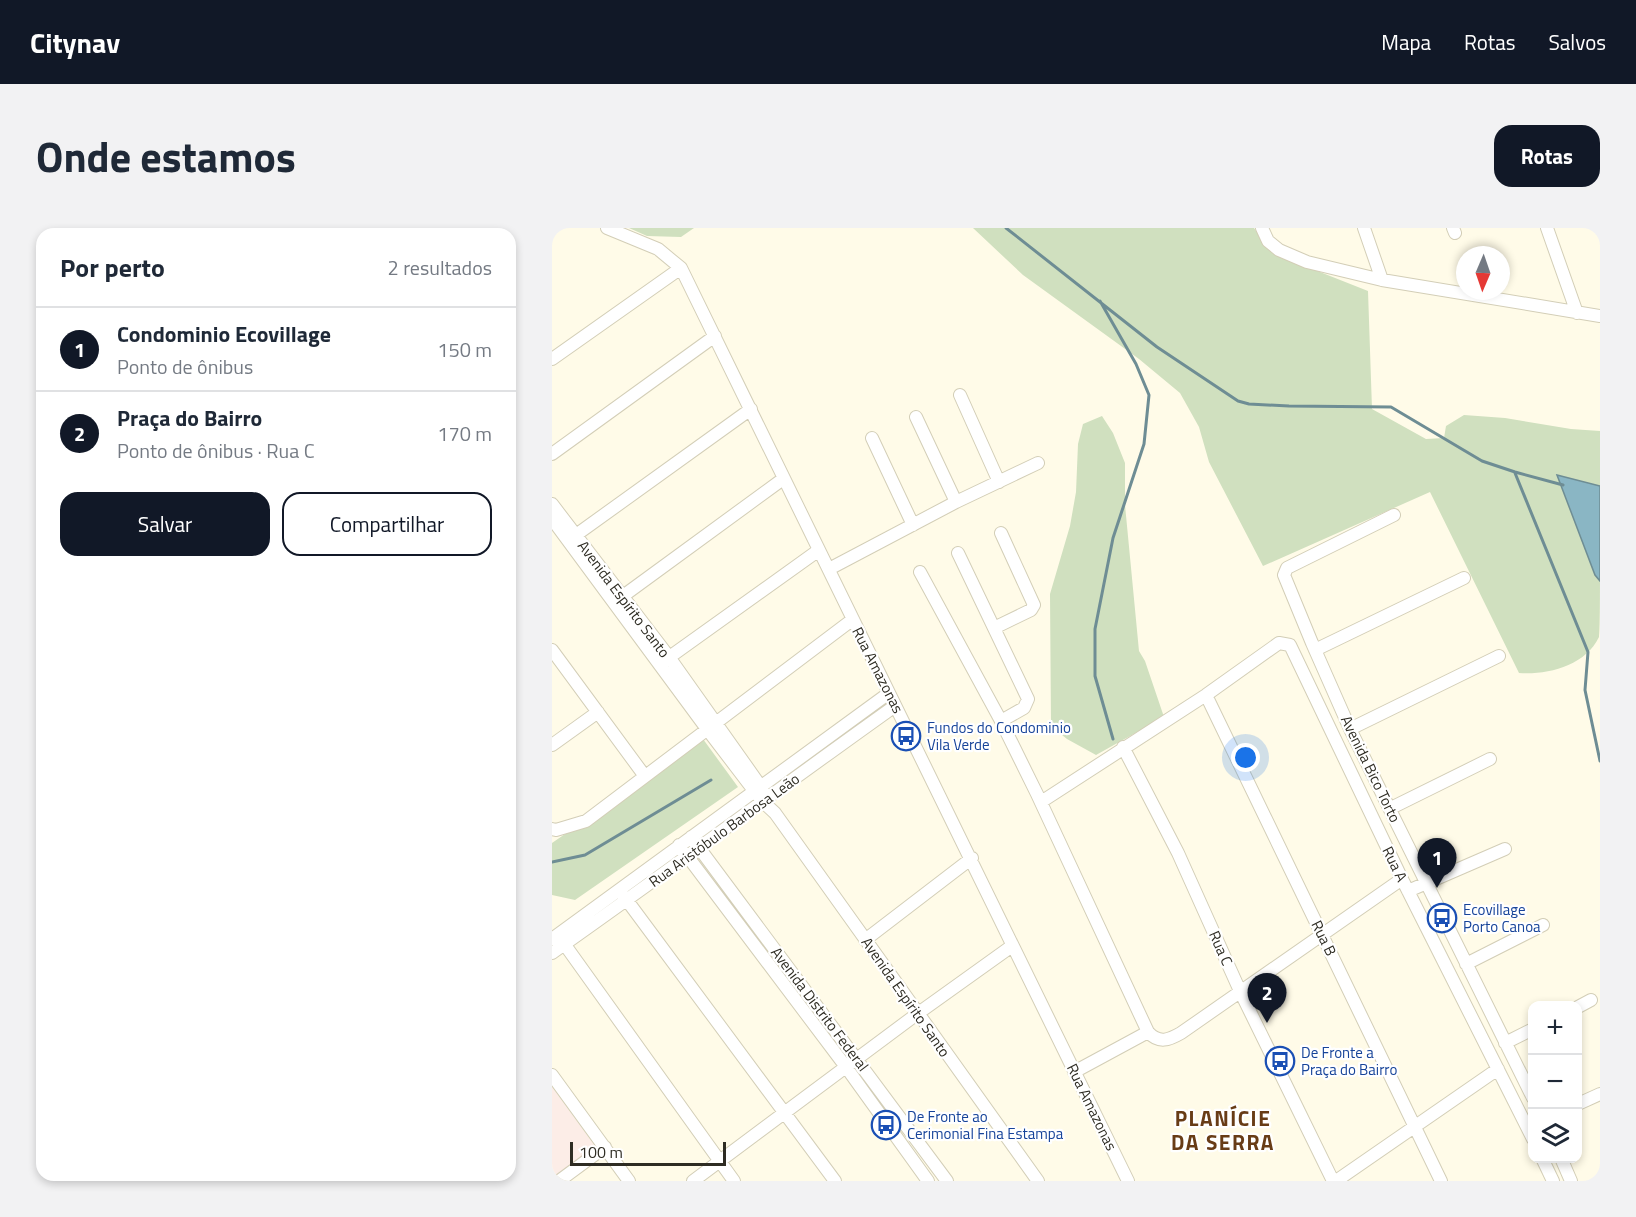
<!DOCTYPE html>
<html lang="pt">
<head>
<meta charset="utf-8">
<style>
  body { margin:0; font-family:"Titillium Web",sans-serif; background:#f2f2f3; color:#1f2937 }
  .controls { position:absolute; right:18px; bottom:18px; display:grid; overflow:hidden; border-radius:12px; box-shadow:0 3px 9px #0003 }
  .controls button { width:54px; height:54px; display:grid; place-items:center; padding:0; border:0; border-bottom:2px solid #e0e1e3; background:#fff; color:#1f2937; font:30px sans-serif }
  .compass { position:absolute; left:904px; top:18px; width:54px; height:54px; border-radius:50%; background:#fff; box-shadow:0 3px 9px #0003; rotate:182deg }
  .scale { position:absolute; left:18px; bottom:15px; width:156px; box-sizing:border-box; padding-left:6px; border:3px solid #2e2c23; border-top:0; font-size:16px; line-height:21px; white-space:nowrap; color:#2e2c23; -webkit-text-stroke:4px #fff; paint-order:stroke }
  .you { position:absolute; left:694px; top:530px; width:21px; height:21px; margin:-15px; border:4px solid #fff; border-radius:50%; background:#1a73e8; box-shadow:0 0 0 9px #1a73e833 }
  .badge { display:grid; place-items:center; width:39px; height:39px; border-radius:50%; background:#111827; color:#fff; font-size:20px; font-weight:700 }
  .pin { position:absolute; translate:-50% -50px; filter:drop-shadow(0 2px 3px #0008) }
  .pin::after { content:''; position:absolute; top:32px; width:21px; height:18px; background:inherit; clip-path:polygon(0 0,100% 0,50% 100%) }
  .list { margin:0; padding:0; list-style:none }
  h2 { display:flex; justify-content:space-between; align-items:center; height:78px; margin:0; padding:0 24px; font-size:26px }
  h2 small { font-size:20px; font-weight:400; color:#747a83 }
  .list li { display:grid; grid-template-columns:39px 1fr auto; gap:18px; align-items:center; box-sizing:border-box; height:84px; padding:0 24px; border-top:2px solid #e0e1e3 }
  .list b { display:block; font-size:22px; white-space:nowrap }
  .list p { margin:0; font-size:20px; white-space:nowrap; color:#747a83 }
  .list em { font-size:20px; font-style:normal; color:#747a83 }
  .actions { display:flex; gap:12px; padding:18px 24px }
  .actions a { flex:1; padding:14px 0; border:2px solid #111827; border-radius:18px; text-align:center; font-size:21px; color:#111827 }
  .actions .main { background:#111827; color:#fff }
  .icon { flex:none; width:33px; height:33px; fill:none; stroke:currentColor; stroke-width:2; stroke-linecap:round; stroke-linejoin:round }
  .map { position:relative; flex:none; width:1048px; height:953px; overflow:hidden; border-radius:18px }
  header { display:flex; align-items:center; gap:36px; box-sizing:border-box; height:84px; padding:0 30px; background:#111827; color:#fff }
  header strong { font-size:28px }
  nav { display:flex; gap:33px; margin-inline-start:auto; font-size:21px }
  .intro { display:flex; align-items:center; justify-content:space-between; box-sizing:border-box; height:144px; padding:0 36px }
  h1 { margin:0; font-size:42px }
  .button { padding:15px 27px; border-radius:18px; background:#111827; color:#fff; font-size:21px; font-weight:700 }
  main { display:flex; gap:36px; padding:0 36px }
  aside { flex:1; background:#fff; border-radius:18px; box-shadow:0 3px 9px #0003 }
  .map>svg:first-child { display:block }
  .education { fill:#fcede7 }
  .green { fill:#d0e0bf }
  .water { fill:#8ab6c4; stroke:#6e8d94; stroke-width:1.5 }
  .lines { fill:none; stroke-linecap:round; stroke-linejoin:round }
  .stream { stroke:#6e8d94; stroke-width:3 }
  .minor-casing { stroke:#d3ceb7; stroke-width:14 }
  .minor { stroke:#fff; stroke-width:12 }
  .labels { text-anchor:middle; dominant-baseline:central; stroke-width:4.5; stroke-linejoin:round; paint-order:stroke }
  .street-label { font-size:15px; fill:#2e2c23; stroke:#fff }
  .transit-label { font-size:15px; fill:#164399; stroke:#fff; text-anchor:start }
  .district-label { font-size:21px; font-weight:bold; letter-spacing:1.5px; fill:#683c16; stroke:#fff }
</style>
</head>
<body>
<header>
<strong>Citynav</strong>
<nav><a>Mapa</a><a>Rotas</a><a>Salvos</a></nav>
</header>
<div class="intro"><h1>Onde estamos</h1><a class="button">Rotas</a></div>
<main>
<aside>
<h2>Por perto<small>2 resultados</small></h2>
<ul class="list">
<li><span class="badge">1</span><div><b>Condominio Ecovillage</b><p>Ponto de ônibus</p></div><em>150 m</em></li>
<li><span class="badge">2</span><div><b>Praça do Bairro</b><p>Ponto de ônibus · Rua C</p></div><em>170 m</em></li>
</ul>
<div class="actions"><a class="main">Salvar</a><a>Compartilhar</a></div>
</aside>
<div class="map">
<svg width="1048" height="953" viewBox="0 0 1048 953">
  <rect width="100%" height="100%" fill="#fffbe8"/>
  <path class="education" d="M0 859 43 918 0 951Z"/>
  <path class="green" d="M77 0H142L129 9 95 8Z
    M421 0H702L720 25 816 63 820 181 874 211 892 210 894 198 912 187 953 190 1019 201 1048 203V258L1005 247 1043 347 1048 353C1048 364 1048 402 1047 409 1033 438 996 447 967 445L878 264 711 338 657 234 647 199 628 165 587 131 471 47Z
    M550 188 561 205 573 235V277L587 423 593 433 612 489 544 527 515 511 499 498 498 366 518 298 524 264 526 216 531 196Z
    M151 511 186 559 23 672 0 667V615Z"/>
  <path class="water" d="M1005 247 1048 258V353L1043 347Z"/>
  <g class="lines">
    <path class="stream" d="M454 0 605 119 686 173 697 176 737 178 839 179 930 233 963 244 1011 257
      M548 73 584 136 597 167 592 216 561 310 543 401V448L561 511
      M963 245 1036 424 1033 462 1048 533
      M0 634 33 627 159 552"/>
    <g class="minor-casing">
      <path id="minor" d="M55 0 106 21 129 40 576 953
        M710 0 716 13 727 22 755 34 830 52 1048 88
        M812 0 830 52
        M901 0 903 5
        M995 0 1025 85
        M0 131 129 40
        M408 167 447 254
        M364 189 404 274
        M320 210 361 297
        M0 226 163 108
        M0 276 117 429 212 563
        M842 287 735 340 732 347 760 415 798 501 981 870
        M0 291 155 501 210 573 223 585 486 953
        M17 312 199 181
        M406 325 476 471 472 480 449 493
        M277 341 404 274 486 235
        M368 344 449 493 485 566 596 804C607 816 617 812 629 805L850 651
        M71 368 231 251
        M442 400 479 382 482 377 449 305
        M0 422 92 547
        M763 422 912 350
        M112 433 267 322
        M654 467 889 953
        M798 501 947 428
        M0 517 46 484
        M571 519 626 625 688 763 781 953
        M489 574 654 467 727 415 738 417 850 651 981 911
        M839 580 938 531
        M0 601 4 602 34 593 300 392
        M139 609 395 953
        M127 617 294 839 376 953
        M856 663 953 621
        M71 667 283 953
        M8 710 182 953
        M0 711 337 465
        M313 712 420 630
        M0 725C115 644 228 560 343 478
        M914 736 991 697
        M1026 779 1039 772
        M953 815 981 801
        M522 844 596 804
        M0 847 77 953
        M1026 876 1048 866
        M990 930 1001 953
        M1009 930 1019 953
        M7 953 53 919
        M141 953 365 786 460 718
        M784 953 946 841"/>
    </g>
    <use href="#minor" class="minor"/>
  </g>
  <defs>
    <g id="bus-ring" transform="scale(1.5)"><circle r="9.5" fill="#fff" stroke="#1a4fb4" stroke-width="1.5"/><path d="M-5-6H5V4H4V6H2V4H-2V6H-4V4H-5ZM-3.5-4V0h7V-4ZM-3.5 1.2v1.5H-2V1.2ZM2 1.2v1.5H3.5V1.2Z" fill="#1a4fb4"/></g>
  </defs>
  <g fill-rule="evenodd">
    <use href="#bus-ring" x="354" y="508"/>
    <use href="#bus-ring" x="890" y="690"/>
    <use href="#bus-ring" x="728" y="833"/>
    <use href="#bus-ring" x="334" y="897"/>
  </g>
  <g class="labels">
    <g class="street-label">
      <text transform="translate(72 371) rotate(53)">Avenida Espírito Santo</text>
      <text transform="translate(326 442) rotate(63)">Rua Amazonas</text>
      <text transform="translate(819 541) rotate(64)">Avenida Bico Torto</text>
      <text transform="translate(172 602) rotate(-36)">Rua Aristóbulo Barbosa Leão</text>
      <text transform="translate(843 636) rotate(64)">Rua A</text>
      <text transform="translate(772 710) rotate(64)">Rua B</text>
      <text transform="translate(669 720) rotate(66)">Rua C</text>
      <text transform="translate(354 769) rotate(55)">Avenida Espírito Santo</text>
      <text transform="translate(268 781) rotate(53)">Avenida Distrito Federal</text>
      <text transform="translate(540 879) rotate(64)">Rua Amazonas</text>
    </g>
    <g class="transit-label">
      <text x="375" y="499">Fundos do Condominio<tspan x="375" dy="17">Vila Verde</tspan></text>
      <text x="911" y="681">Ecovillage<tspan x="911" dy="17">Porto Canoa</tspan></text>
      <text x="749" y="824">De Fronte a<tspan x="749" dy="17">Praça do Bairro</tspan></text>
      <text x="355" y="888">De Fronte ao<tspan x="355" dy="17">Cerimonial Fina Estampa</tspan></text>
    </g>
    <g class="district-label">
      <text x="671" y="890">PLANÍCIE<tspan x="671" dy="24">DA SERRA</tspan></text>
    </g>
  </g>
</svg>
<div class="controls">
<button>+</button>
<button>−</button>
<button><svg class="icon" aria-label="layers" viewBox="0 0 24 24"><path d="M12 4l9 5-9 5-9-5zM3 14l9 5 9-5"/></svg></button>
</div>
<svg class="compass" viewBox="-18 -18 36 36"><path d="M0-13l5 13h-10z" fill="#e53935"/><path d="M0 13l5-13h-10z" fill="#747a83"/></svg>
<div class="scale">100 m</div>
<div class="you"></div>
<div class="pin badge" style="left:885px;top:660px">1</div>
<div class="pin badge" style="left:715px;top:795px">2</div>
</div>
</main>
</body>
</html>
